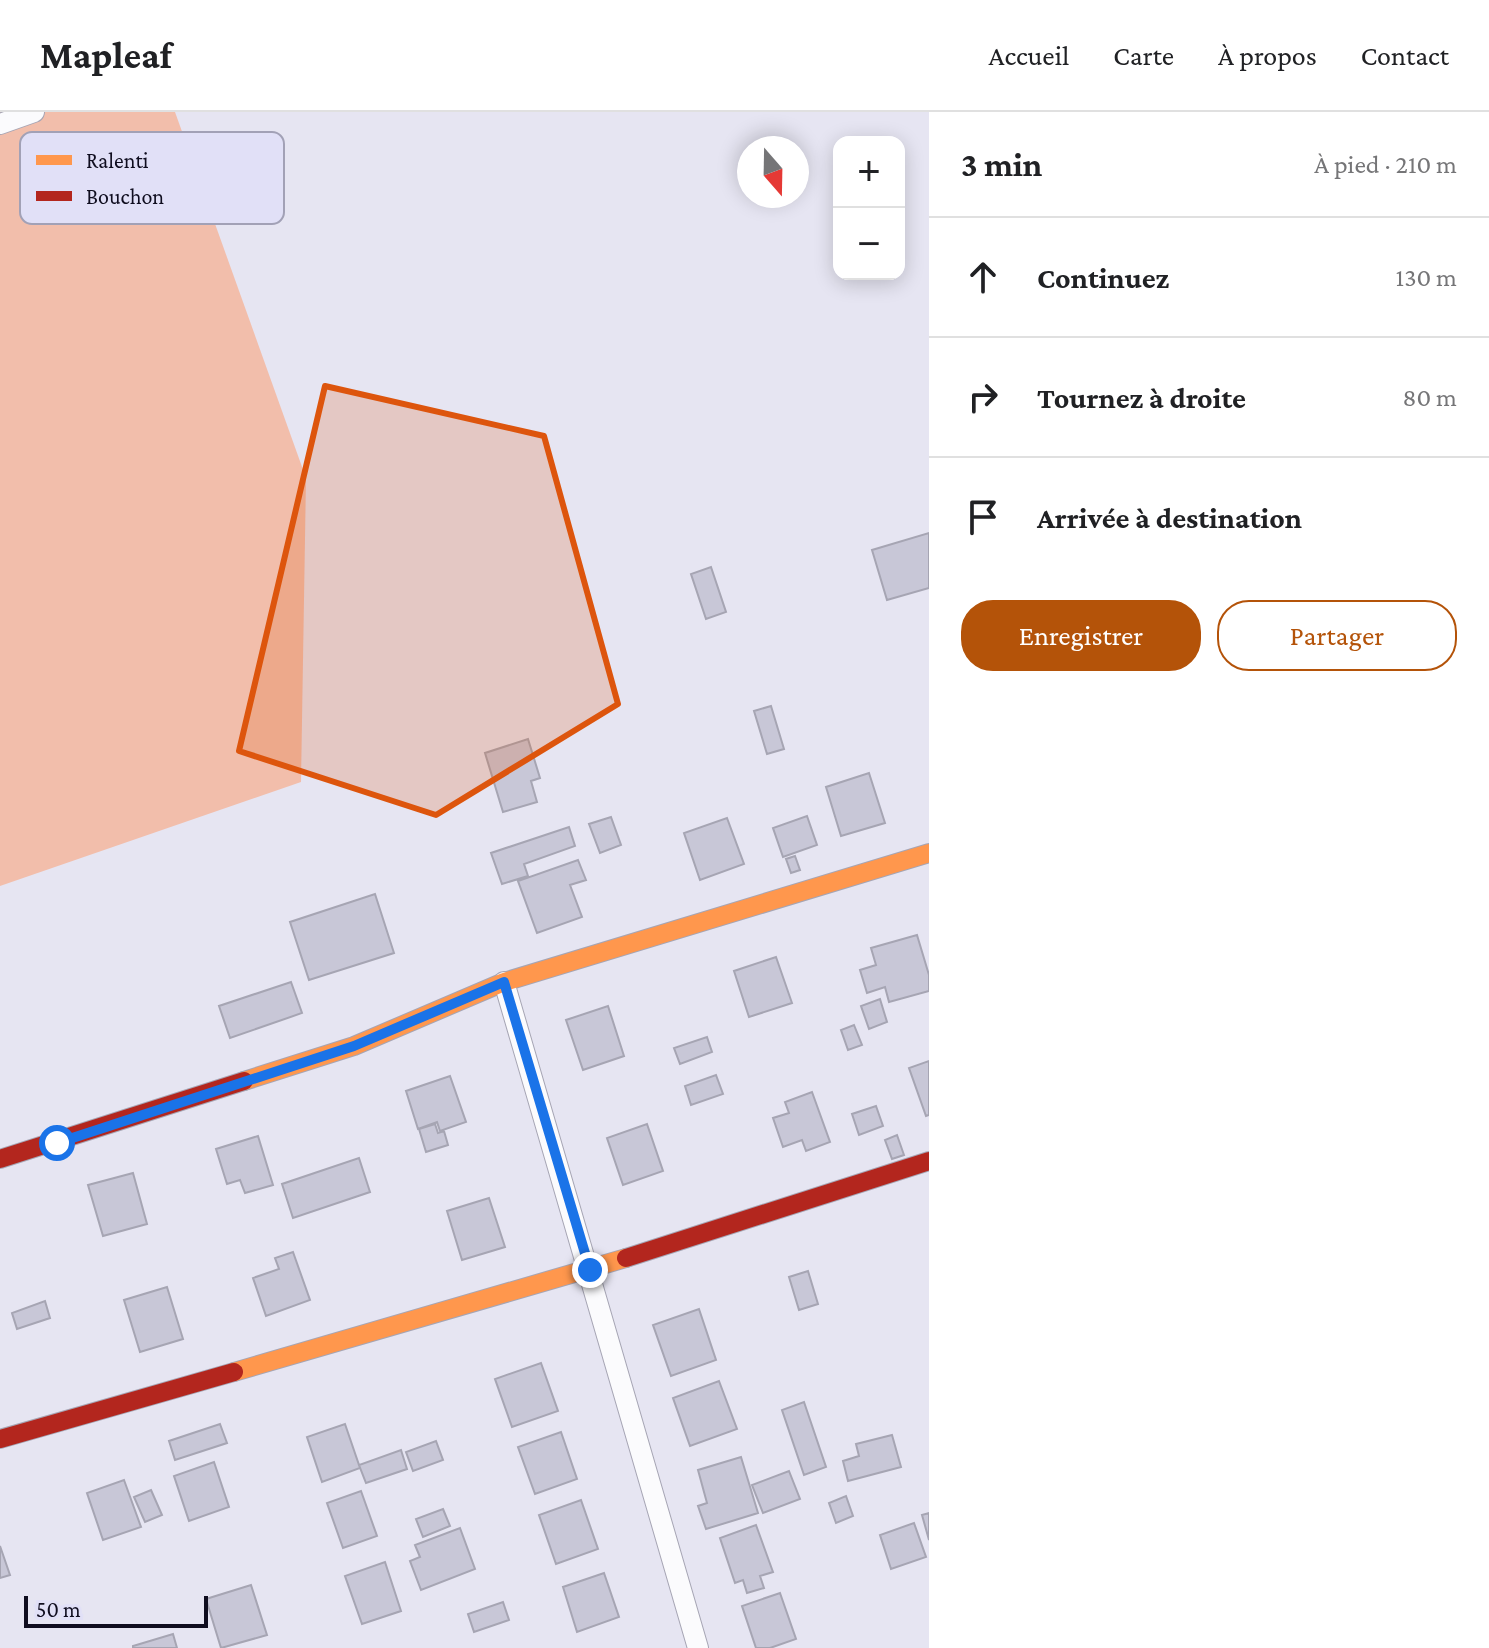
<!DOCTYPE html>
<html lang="fr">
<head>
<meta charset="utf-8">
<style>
  body { margin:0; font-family:"Crimson Pro",serif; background:#f2f2f2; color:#202124 }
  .controls { position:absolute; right:24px; top:24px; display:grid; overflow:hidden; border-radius:16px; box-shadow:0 4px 20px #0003 }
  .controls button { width:72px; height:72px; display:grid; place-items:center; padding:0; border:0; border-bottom:2px solid #e0e0e0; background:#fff; color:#202124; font:40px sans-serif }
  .compass { position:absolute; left:737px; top:24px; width:72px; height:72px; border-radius:50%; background:#fff; box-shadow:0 4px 20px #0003; rotate:160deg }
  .scale { position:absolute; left:24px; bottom:20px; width:184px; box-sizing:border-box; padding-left:8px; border:4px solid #0f0d1f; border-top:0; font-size:22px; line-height:28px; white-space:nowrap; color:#0f0d1f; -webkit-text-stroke:6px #e1e0f7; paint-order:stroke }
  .stop { position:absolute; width:24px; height:24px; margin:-18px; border:6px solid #1a73e8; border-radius:50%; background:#fff }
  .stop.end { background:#1a73e8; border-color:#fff; box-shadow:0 2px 8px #0008 }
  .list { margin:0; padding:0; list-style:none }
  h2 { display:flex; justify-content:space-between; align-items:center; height:104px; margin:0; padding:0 32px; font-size:34px }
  h2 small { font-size:26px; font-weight:400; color:#757577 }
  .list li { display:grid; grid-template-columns:52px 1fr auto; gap:24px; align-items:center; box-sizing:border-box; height:120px; padding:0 32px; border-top:2px solid #e0e0e0 }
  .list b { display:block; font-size:30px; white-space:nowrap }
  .list em { font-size:26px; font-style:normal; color:#757577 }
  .actions { display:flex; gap:16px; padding:24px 32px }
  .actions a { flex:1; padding:18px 0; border:2px solid #b45309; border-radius:32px; text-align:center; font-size:28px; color:#b45309 }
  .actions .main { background:#b45309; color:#fff }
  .icon { flex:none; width:44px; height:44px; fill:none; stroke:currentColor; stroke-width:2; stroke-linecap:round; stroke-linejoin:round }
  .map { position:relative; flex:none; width:929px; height:1536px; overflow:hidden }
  header { display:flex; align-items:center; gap:48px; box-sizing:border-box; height:112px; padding:0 40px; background:#fff; border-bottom:2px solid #e0e0e0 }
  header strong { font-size:38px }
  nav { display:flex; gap:44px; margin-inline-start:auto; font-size:28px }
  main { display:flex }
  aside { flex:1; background:#fff }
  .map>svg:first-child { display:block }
  .green { fill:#f2beab }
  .building { fill:#c8c7d7; stroke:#a6a5b3; stroke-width:2 }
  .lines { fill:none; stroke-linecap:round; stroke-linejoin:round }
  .street-casing { stroke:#a6a5b4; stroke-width:22 }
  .slow-casing { stroke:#a6a5b4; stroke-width:20 }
  .jam-casing { stroke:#a6a5b4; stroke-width:20 }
  .street { stroke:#fbfbfd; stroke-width:20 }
  .slow { stroke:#ff974d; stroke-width:18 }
  .jam { stroke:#b3261e; stroke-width:18 }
  .route { stroke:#1a73e8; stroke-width:10 }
  .marked { fill:#dd550d; fill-opacity:0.2; stroke:#dd550d; stroke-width:6; stroke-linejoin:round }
  .key { fill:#e1e0f7; stroke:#a2a1b6; stroke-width:2 }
  .key-label { font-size:22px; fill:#0f0d1f }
</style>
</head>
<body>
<header>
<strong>Mapleaf</strong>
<nav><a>Accueil</a><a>Carte</a><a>À propos</a><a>Contact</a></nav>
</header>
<main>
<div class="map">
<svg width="929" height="1536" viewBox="0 0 929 1536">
  <rect width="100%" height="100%" fill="#e6e5f2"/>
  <path class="green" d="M0 0H175L306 366 301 670 0 774Z"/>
  <path class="building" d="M929 421V476L887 488 872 438Z
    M711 455 726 500 706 507 691 462Z
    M771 594 784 637 767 642 754 599Z
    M528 627 540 666 531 669 537 690 503 700 485 641Z
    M869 661 885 711 841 724 826 675Z
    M807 704 817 733 783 745 773 716Z
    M611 705 621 733 600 741 589 712Z
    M727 706 744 752 700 768 684 721Z
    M569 715 575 734 524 752 528 764 502 772 491 741Z
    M795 744 800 758 791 761 786 747Z
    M578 748 586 768 570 773 582 805 537 821 518 769Z
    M375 782 394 841 309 868 290 810Z
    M917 823 929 863V879L889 890 885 875 867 881 860 858 876 853 871 836Z
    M776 845 792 891 749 905 734 859Z
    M291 870 302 901 230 926 219 894Z
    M880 887 887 910 869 917 861 894Z
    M608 894 624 944 583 958 566 908Z
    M854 913 862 933 848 938 841 918Z
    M707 925 712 940 680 952 674 936Z
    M929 949V1003L926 1004 909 956Z
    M716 963 723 982 691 993 685 974Z
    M450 964 466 1010 440 1019 437 1010 418 1017 406 979Z
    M812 980 830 1030 806 1039 802 1028 783 1035 773 1006 789 1001 785 990Z
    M876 994 883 1014 859 1023 852 1002Z
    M435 1012 438 1021 444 1019 448 1033 426 1040 419 1017Z
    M647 1012 663 1059 623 1073 607 1026Z
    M897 1023 904 1043 892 1047 885 1028Z
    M258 1024 273 1073 245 1081 240 1068 227 1072 216 1037Z
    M359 1046 370 1080 293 1106 282 1072Z
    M133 1061 147 1112 103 1124 88 1073Z
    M489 1086 505 1135 462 1148 447 1099Z
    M293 1140 310 1188 266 1204 253 1166 279 1157 275 1146Z
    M808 1159 818 1192 799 1198 789 1165Z
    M167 1175 183 1227 140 1240 124 1188Z
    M45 1189 50 1206 17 1217 12 1201Z
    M699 1197 716 1248 671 1264 653 1213Z
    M541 1251 558 1299 512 1315 495 1267Z
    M719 1269 737 1317 690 1334 673 1286Z
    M804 1290 826 1355 804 1363 782 1298Z
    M220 1312 227 1331 175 1348 169 1329Z
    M345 1312 360 1356 322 1370 307 1325Z
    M561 1320 577 1367 535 1382 518 1335Z
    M892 1323 901 1355 848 1369 843 1349 859 1344 856 1332Z
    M436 1329 443 1348 413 1359 406 1340Z
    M401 1338 407 1357 366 1371 359 1353Z
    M741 1345 758 1401 706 1417 698 1394 707 1391 698 1358Z
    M214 1350 229 1395 189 1409 174 1364Z
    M789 1359 800 1387 763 1401 752 1373Z
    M124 1368 141 1415 103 1428 87 1381Z
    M151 1378 162 1403 145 1410 134 1385Z
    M361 1379 377 1424 343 1436 327 1391Z
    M846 1384 853 1404 836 1411 829 1391Z
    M581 1388 598 1437 556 1452 539 1403Z
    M443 1397 450 1414 423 1425 416 1407Z
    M929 1401V1428L922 1403Z
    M914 1411 926 1445 891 1457 880 1423Z
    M756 1413 773 1460 760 1464 764 1476 747 1481 743 1468 735 1471 720 1426Z
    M460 1416 475 1457 421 1478 410 1449 420 1445 415 1433Z
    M0 1434 10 1463 0 1466Z
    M385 1450 401 1499 362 1512 345 1464Z
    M604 1461 619 1505 577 1520 563 1475Z
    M251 1473 267 1523 221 1536 206 1487Z
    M780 1481 796 1527 770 1536H756L742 1494Z
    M503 1490 509 1508 474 1520 468 1502Z
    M173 1522 177 1536H133V1534Z"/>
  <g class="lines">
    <g class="street-casing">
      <path id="street" d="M0 12 34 0
        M504 870 698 1536"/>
    </g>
    <g class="slow-casing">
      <path id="slow" d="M244 969 354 934 504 870 929 741
        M234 1260 626 1146"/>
    </g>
    <g class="jam-casing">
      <path id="jam" d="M0 1047 244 969
        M626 1146 929 1049
        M0 1327 234 1260"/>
    </g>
    <use href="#street" class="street"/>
    <use href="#slow" class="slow"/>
    <use href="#jam" class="jam"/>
  </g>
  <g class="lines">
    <path class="route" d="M57 1031 354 934 504 870 590 1158"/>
  </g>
  <path class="marked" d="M325 274 544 324 618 592 436 703 239 639Z"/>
  <rect x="20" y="20" width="264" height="92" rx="12" class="key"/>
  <rect x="36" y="43" width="36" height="10" fill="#ff974d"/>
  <rect x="36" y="79" width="36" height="10" fill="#b3261e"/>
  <g class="key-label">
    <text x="86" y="56">Ralenti</text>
    <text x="86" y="92">Bouchon</text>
  </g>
</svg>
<div class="controls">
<button>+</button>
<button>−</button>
</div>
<svg class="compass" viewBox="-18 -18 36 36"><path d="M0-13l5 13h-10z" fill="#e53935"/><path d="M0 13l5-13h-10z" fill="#757577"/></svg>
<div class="scale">50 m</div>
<div class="stop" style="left:57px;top:1031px"></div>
<div class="stop end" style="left:590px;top:1158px"></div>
</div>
<aside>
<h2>3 min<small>À pied · 210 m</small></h2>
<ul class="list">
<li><svg class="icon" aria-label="ahead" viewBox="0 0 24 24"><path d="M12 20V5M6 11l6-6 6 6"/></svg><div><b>Continuez</b></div><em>130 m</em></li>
<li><svg class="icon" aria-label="right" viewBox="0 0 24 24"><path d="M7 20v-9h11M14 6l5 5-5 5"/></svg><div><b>Tournez à droite</b></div><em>80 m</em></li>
<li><svg class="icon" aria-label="arrive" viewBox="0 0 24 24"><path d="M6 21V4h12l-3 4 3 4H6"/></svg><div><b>Arrivée à destination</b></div></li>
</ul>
<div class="actions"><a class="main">Enregistrer</a><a>Partager</a></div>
</aside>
</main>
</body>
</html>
